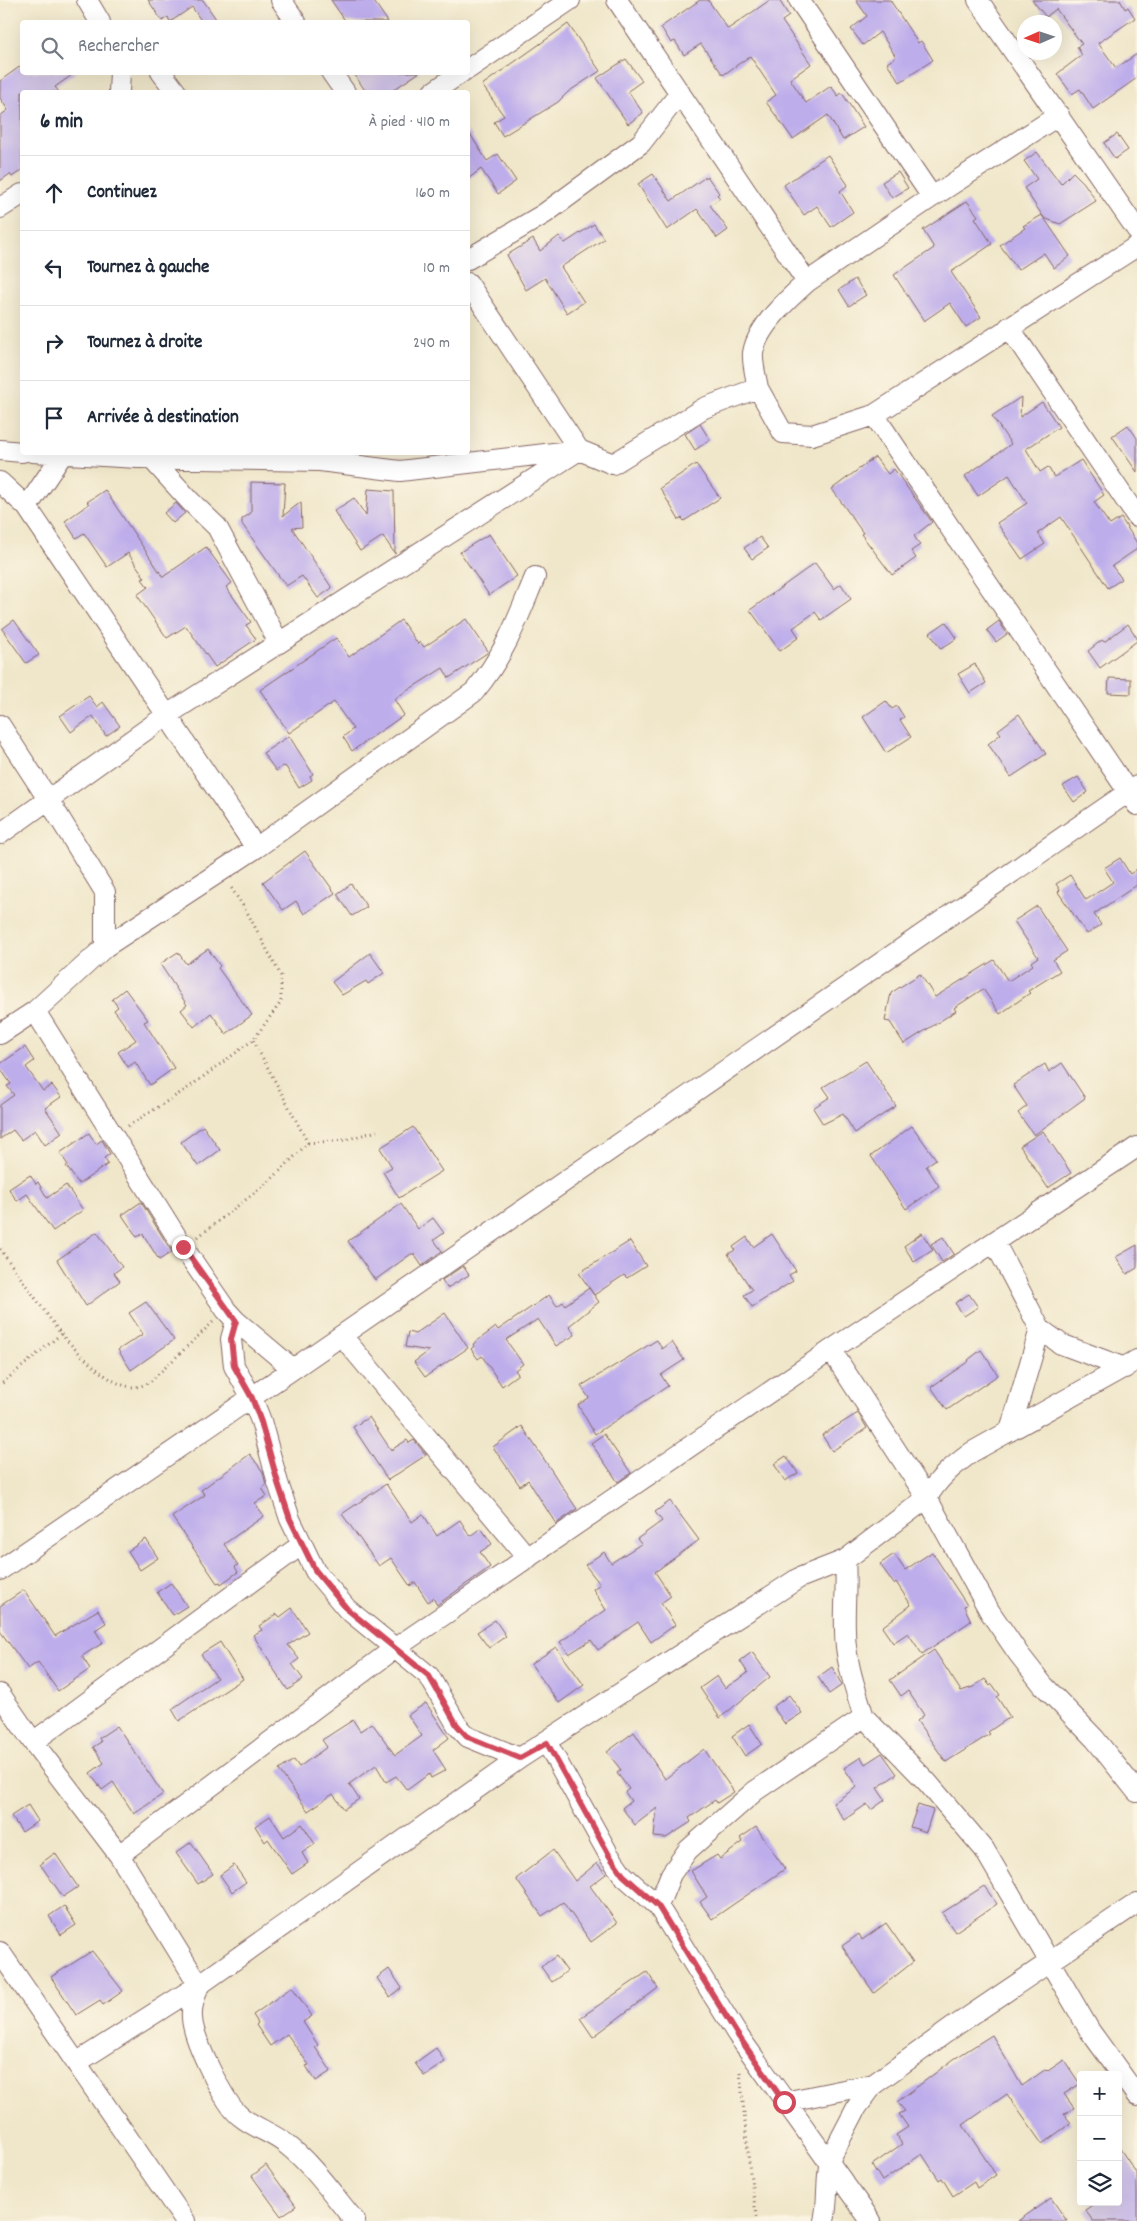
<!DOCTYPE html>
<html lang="fr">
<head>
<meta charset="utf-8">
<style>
  body { margin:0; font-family:Dekko,sans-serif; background:#f2f2f3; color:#1f2937 }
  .controls { position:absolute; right:15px; bottom:15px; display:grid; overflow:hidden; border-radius:5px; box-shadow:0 5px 20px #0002 }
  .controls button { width:45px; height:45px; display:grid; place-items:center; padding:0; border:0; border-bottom:1px solid #e0e1e3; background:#fff; color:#1f2937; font:25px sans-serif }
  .compass { position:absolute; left:1017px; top:15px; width:45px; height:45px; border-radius:50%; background:#fff; box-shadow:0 5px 20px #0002; rotate:267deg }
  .stop { position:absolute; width:15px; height:15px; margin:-11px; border:4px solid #d1495b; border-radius:50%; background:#fff }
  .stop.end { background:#d1495b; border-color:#fff; box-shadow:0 1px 5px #0008 }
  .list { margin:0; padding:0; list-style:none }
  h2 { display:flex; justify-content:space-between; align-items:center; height:65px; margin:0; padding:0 20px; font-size:21px }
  h2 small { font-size:16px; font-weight:400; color:#747a83 }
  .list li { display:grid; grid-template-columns:32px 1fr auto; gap:15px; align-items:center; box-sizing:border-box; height:75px; padding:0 20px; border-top:1px solid #e0e1e3 }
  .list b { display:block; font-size:19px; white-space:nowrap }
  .list em { font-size:16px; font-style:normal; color:#747a83 }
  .icon { flex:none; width:28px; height:28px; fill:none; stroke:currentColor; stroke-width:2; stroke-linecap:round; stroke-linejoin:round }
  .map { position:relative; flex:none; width:1137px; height:2221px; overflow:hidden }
  .search { position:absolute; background:#fff; box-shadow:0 5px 20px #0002; left:20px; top:20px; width:450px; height:55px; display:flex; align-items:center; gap:12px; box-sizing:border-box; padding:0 18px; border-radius:5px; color:#747a83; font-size:19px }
  .panel { position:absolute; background:#fff; box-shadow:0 5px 20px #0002; left:20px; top:90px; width:450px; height:365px; border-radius:5px }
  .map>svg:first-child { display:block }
  .building { fill:#beadeb }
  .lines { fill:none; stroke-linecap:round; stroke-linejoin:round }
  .minor-casing { stroke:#846563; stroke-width:22 }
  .path { stroke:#846563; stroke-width:3; stroke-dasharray:1 4; stroke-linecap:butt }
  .minor { stroke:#fff; stroke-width:20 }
  .route { stroke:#d1495b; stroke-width:6 }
</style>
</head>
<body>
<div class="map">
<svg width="1137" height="2221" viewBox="0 0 1137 2221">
  <rect width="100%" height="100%" fill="#fcf5e5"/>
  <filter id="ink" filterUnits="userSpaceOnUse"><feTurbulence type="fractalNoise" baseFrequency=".02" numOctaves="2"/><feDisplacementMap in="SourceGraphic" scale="10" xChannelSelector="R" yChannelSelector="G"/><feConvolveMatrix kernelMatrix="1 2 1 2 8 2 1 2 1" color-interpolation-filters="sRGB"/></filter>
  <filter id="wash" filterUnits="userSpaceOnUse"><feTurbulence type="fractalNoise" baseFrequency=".0096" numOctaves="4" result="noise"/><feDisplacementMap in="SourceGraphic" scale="20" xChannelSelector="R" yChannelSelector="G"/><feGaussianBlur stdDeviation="1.12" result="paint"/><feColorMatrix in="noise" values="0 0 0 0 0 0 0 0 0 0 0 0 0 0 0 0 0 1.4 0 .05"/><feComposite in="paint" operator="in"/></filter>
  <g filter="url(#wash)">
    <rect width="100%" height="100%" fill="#f0e7ca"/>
    <g id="blocks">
      <path class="building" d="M148 0H203L218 22H202L192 7 170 22 168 17 162 21Z
        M331 0H373L388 22H346Z
        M700 0H708L728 29 770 0H779L789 16 782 21 811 64 790 79 806 103 831 86 838 96 842 93 864 127 843 140 828 115 793 139 766 102 776 95 750 56 723 75 701 44 684 55 675 41 671 43 661 27Z
        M856 0H890L918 43 921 41 933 60 900 82 887 63 896 57 880 32 863 45 851 29 867 16Z
        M1032 0H1120L1125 9 1128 7 1135 18 1098 43 1116 68 1137 54V78L1093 109 1080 89 1072 94 1057 74 1082 55 1077 47 1082 44 1056 9 1046 17Z
        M568 24 600 71 568 92 558 102 503 136 494 122 504 116 482 85Z
        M626 59 642 81 628 91 643 113 628 124 597 78Z
        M22 65V72H76L55 87 59 92H22V170L12 177 10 174 0 181V116L8 110 0 98V81Z
        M353 72H420L390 92H366Z
        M468 131 487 161 498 154 516 181 498 194 481 169 468 179Z
        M1117 134 1128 150 1115 159 1104 143Z
        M1037 152 1061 184 1073 172 1084 183 1096 201 1060 224 1044 218 1024 188 1037 179 1024 161Z
        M828 155 848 185 840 191 853 212 831 227 817 206 804 215 784 185Z
        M898 172 908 188 892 198 882 182Z
        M653 174 671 201 707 176 719 193 717 195 720 198 710 205 728 230 717 238 697 209 667 230 638 184Z
        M967 201 978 216 975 218 992 244 951 272 981 317 966 327 950 303 924 321 894 275 934 248 923 230Z
        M1042 215 1070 256 1054 268 1044 253 1018 270 1000 245 1025 228 1023 226Z
        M594 224 604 239 561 267 584 302 567 313 545 278 526 290 507 255 533 239 540 251 559 236 565 243Z
        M855 279 866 295 849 306 839 290Z
        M1021 397 1020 417 1042 402 1059 427 1026 449 1040 472 1048 467 1054 477 1081 460 1104 495 1094 502 1110 525 1121 518 1137 543V549L1112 566 1122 579 1108 588 1061 517 1038 533 1045 544 1022 559 997 523 1027 503 1009 475 978 496 965 476 1011 444 992 416Z
        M700 424 710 440 695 450 685 434Z
        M1128 425 1137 438V472L1112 436Z
        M875 457 888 474 894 469 932 522 914 536 920 545 911 551 916 558 892 575 861 534 863 533 832 489Z
        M696 464 720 498 684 521 682 518 679 520 660 488Z
        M251 482 285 483 283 516 301 502 302 527 292 528 332 588 318 598 302 576 286 586 242 524V519L251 513Z
        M368 489 394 491 395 554 383 536 360 551 334 511 354 498 366 516Z
        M105 490 163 577 206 547 232 583 226 587 251 622 246 625 256 639 215 667 186 626 167 638 137 595 148 587 142 579 145 578 128 553 107 567 84 533 76 538 65 521 89 504 87 502Z
        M176 503 185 513 173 523 164 513Z
        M489 534 517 576 489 595 460 552Z
        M760 537 768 548 752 559 744 548Z
        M815 563 834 589 841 584 851 599 821 620 815 612 793 628 799 637 780 651 750 610Z
        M466 619 488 651 487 653 449 678 443 668 394 699 404 715 352 751 343 737 353 729 334 702 289 733 260 690 336 638 349 657 401 620 418 644 420 642 424 647Z
        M14 620 39 655 26 663 2 629Z
        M999 621 1007 634 996 642 987 630Z
        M946 622 957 638 941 649 930 633Z
        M1128 624 1137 638V641L1100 668 1088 651 1102 640 1104 642Z
        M975 664 986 683 970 693 958 674Z
        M1109 678 1131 679V694L1108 693Z
        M89 696 97 707 103 702 120 726 106 736 93 716 71 732 60 716Z
        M886 701 892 709 897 706 904 717 900 720 911 737 886 753 863 717Z
        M1019 714 1046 754 1011 777 988 744 1001 734 998 730Z
        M289 736 313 774 310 776 312 780 299 788 286 767 283 766 276 771 263 753Z
        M1078 777 1088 792 1074 802 1063 786Z
        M305 851 335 893 304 914 296 901 283 910 263 882Z
        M1120 858 1130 874 1137 869V885L1094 914 1101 925 1087 934 1058 892 1060 890 1056 884 1070 875 1086 900 1113 882 1104 868Z
        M351 884 367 907 352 916 337 894Z
        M1037 906 1067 951 1053 960 1060 971 1028 991 1030 993 1000 1014 983 989 954 1008 956 1011 904 1044 890 1022 885 1021 891 993 920 974 935 997 994 960 1008 981 1033 965 1031 962 1038 957 1014 921Z
        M208 949 220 966 218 968 252 1015 226 1034 211 1013 194 1027 181 1010 187 1005 160 964 178 952 186 964Z
        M370 953 384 973 368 984 366 981 342 995 332 982Z
        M125 989 148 1020 144 1022 174 1068 150 1085 135 1062 128 1067 118 1052 136 1040 114 1010 118 1007 112 999Z
        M25 1047 34 1061 26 1067 43 1091 52 1085 61 1097 45 1108 62 1133 45 1145 35 1130 21 1140 13 1130 0 1139V1105L14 1095 7 1086 11 1084 0 1068V1064Z
        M866 1061 896 1106 855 1133 843 1114 823 1124 813 1108 830 1097 823 1087Z
        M1062 1063 1085 1098 1034 1135 1018 1113 1027 1106 1013 1085 1045 1064 1049 1072Z
        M203 1126 220 1150 198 1166 181 1142Z
        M912 1126 936 1159 926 1166 939 1186 906 1209 871 1156Z
        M413 1127 442 1171 399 1198 383 1172 392 1167 380 1148Z
        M1043 1131 1071 1173 1048 1188 1020 1146Z
        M89 1133 96 1144 102 1140 110 1154 104 1158 108 1164 79 1184 66 1166 68 1165 60 1153Z
        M30 1175 36 1184 38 1182 47 1198 66 1185 83 1210 53 1231 27 1194 17 1201 9 1189Z
        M141 1202 172 1252 159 1260 143 1234 137 1237 122 1215Z
        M401 1204 418 1229 433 1218 444 1233 434 1240 442 1251 422 1266 414 1254H411L375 1280 348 1241Z
        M97 1232 122 1267 114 1273 120 1281 86 1306 57 1260Z
        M922 1233 933 1250 914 1262 904 1246Z
        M772 1234 796 1271 789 1275 793 1281 752 1307 744 1295 752 1290 728 1254 735 1250 733 1247 747 1237 753 1247Z
        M943 1237 954 1254 942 1262 931 1244Z
        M630 1241 646 1266 627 1278 624 1275 594 1295 579 1273Z
        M1137 1245V1268L1127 1274 1116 1257Z
        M463 1266 469 1275 447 1288 442 1280Z
        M589 1288 599 1302 569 1326 575 1335 556 1346 538 1319 506 1340 523 1364 515 1370 518 1374 502 1386 482 1356 478 1359 471 1349 474 1346 473 1344 496 1327 498 1330 549 1295 557 1306 563 1302 565 1305Z
        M969 1294 978 1307 964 1316 955 1303Z
        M146 1302 174 1340 131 1370 118 1350 143 1334 129 1313Z
        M445 1313 468 1348 425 1377 414 1362 429 1351 405 1347 408 1332 415 1334Z
        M657 1340 662 1349 672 1342 684 1360 661 1375 668 1386 595 1434 578 1405 589 1398 581 1386Z
        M981 1350 998 1375 947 1410 931 1387 969 1361 968 1360Z
        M858 1413 867 1428 832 1451 822 1435Z
        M369 1417 391 1450 407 1440 409 1443 414 1440 426 1455 388 1480 353 1427Z
        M522 1426 577 1509 556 1524 528 1480 520 1486 493 1447Z
        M604 1434 631 1473 618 1482 591 1443Z
        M250 1454 263 1472 266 1485 262 1488 267 1496 255 1503 264 1516 224 1544 238 1565 235 1567 238 1572 221 1584 220 1582 217 1583 172 1517 205 1495 201 1490Z
        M786 1456 798 1473 785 1481 774 1464Z
        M386 1484 412 1522 423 1514 437 1536 460 1520 470 1536 481 1528 492 1544 480 1552 490 1567 437 1605 433 1598 428 1602 415 1582 410 1586 391 1558 379 1566 342 1514Z
        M670 1501 699 1540 655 1572 671 1596 661 1603 675 1625 651 1642 638 1622 598 1650 591 1640 569 1654 560 1642 606 1610 593 1589 600 1584 585 1565 604 1552 611 1563 641 1544 637 1539 662 1521 655 1512Z
        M146 1539 158 1558 140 1570 128 1551Z
        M932 1552 967 1605 964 1606 971 1621 922 1654 908 1633 893 1643 882 1627 911 1605 896 1582 894 1584 880 1564 894 1554 905 1570Z
        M171 1583 187 1606 173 1615 157 1592Z
        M24 1590 55 1636 98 1610 106 1623 95 1630 103 1643 82 1656 90 1669 58 1691 38 1662 28 1669 0 1631V1606Z
        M292 1608 308 1632 288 1645 299 1659 292 1664 303 1679 288 1690 270 1664 271 1663 253 1635 262 1630 259 1626 277 1614 280 1617Z
        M495 1620 506 1636 489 1648 477 1632Z
        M220 1642 243 1679 179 1721 172 1709 217 1678 201 1654Z
        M556 1647 584 1685 559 1703 531 1664Z
        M934 1650 961 1691 973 1687 985 1679 990 1686 992 1684 1000 1695 997 1697 1010 1717 988 1732 990 1734 946 1762 917 1721 924 1715 908 1691 901 1696 890 1680Z
        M752 1652 770 1677 720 1718 700 1688 717 1676 725 1688 748 1673 740 1661Z
        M832 1667 842 1685 829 1694 818 1677Z
        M789 1695 802 1713 785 1724 773 1707Z
        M426 1703 449 1738 433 1750 446 1770 431 1778 429 1774 407 1790 396 1776 386 1782 376 1765 349 1784 359 1799 344 1809 333 1794 308 1811 279 1770 294 1760 299 1767 327 1747 322 1740 353 1720 360 1731 372 1723 395 1755 422 1736 408 1715Z
        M749 1724 762 1744 745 1756 732 1736Z
        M117 1726 163 1794 134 1814 113 1782 102 1790 90 1773 104 1763 93 1747 101 1742 99 1738Z
        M634 1732 665 1779 704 1749 734 1792 717 1803 715 1800 689 1818 691 1822 666 1838 654 1837 657 1808 635 1825 622 1808 631 1801 625 1792 629 1789 617 1773 621 1770 607 1752Z
        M882 1753 897 1774 877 1788 885 1800 871 1810 867 1804 844 1820 833 1803 857 1787 844 1768 861 1757 865 1764Z
        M28 1805 38 1821 22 1832 11 1816Z
        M918 1805 933 1810 926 1832 910 1827Z
        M270 1816 284 1837 302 1824 315 1844 302 1853 308 1863 292 1874 268 1839 265 1842 255 1826Z
        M756 1827 785 1869 712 1919 700 1902 707 1897 691 1871 717 1855 720 1859 743 1842 740 1838Z
        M191 1842 213 1874 198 1884 176 1853Z
        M553 1850 575 1881 597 1863 606 1874 590 1886 617 1923 591 1942 563 1902 542 1916 516 1879Z
        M55 1853 78 1887 63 1897 40 1864Z
        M234 1865 246 1882 232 1892 220 1875Z
        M984 1886 997 1904 955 1932 942 1913Z
        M64 1906 76 1925 61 1935 49 1916Z
        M886 1923 913 1962 874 1993 842 1946 859 1934 862 1940Z
        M92 1951 123 1991 103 2005 100 2000 76 2015 51 1977Z
        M556 1956 567 1971 552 1982 541 1967Z
        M389 1969 402 1988 390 1997 377 1978Z
        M647 1972 658 1988 593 2037 580 2018Z
        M292 1987 312 2016 303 2022 318 2045 315 2047 331 2071 316 2081 306 2066 309 2065 287 2034 270 2046 256 2025 258 2023 253 2015Z
        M992 2035 1022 2086 1046 2069 1048 2071 1064 2060 1080 2084 1064 2094 1074 2108 1064 2114 1071 2123 1042 2144 1007 2094 963 2125 996 2175 977 2188 974 2182 953 2196 942 2178 939 2180 922 2154 882 2181 872 2165 902 2144 896 2135 908 2127 899 2114 905 2111 897 2102 954 2059Z
        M436 2048 445 2062 424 2076 415 2063Z
        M1118 2146 1137 2174V2221H1093L1085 2210 1097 2202H1118Z
        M266 2165 296 2206 281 2216 252 2176Z
        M1051 2198 1067 2221H1018Z"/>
    </g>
  </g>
  <g filter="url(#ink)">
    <use href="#blocks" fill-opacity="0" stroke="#846563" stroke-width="1"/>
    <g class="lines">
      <g class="minor-casing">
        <path id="minor" d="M87 0 100 22
          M281 0 296 22
          M617 0 807 282 932 197 1059 115
          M799 0 932 197
          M978 0 1137 230
          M468 69 570 0
          M161 72 176 92
          M331 72 345 92
          M119 92 120 72
          M433 92 462 72
          M0 208 22 194
          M468 259 544 214 641 143 680 93
          M1009 327 1137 517
          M758 388C756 377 752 363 753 353 757 327 789 298 807 282
          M874 415 1137 805
          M0 450 22 452
          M32 452 138 458 320 461 400 471 579 450 613 464 704 408 758 388 783 433 812 435 874 415 1137 246
          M151 458 190 501 217 527 279 643
          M0 482 27 507 256 848
          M27 507 64 452
          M0 725 48 799 105 892V947
          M0 834 167 715 579 450 468 283
          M35 1011 183 1247 226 1310 236 1321 293 1369 1137 786
          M0 1034 35 1011 105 947 256 848 474 692C505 655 517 620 535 577
          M995 1243 1040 1329 1061 1344 1125 1368
          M236 1321 231 1339 234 1366 252 1398 261 1421 278 1483 290 1519 315 1571 347 1609 429 1676 457 1725 468 1737 520 1758
          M342 1336 528 1558
          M831 1350 927 1498 990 1612 1018 1653 1043 1685 1095 1739 1137 1792
          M1010 1431 1040 1329
          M0 1570 293 1369
          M0 1694 33 1742 119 1855 199 1985C195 1996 191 2006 192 2018 193 2039 224 2103 240 2116 254 2128 273 2133 286 2144 313 2165 333 2195 355 2221
          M864 1717 927 1782 984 1849 1090 2031 1137 2096
          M33 1742 301 1545
          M547 1743 609 1855 623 1875 658 1906 737 2034 871 2221
          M119 1855 394 1649 831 1350 1137 1147
          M658 1906 671 1874 688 1850 755 1791 864 1717C855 1688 845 1660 845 1630 844 1606 847 1583 845 1560
          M0 1952 185 2221
          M76 2063 199 1985 520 1758 799 1578 845 1560 927 1498C938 1478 953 1466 972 1452L1137 1360
          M784 2102 874 2084 955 2026 1137 1903
          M824 2221C829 2200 825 2177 831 2157L857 2107 874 2084"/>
      </g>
      <path class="path" d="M128 1126 188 1088 253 1040 281 1002V976L247 912 230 886
        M308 1143 345 1140 377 1131
        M198 1237 272 1179 308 1143 253 1040
        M0 1249 61 1334 0 1385
        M61 1334C78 1352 110 1388 135 1387 140 1387 146 1384 150 1382L213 1322
        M740 2072 750 2172 757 2221"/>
      <use href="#minor" class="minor"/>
    </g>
  </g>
  <g class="lines" filter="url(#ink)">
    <path class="route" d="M183 1247 236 1321 231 1339 234 1366 252 1398 261 1422 278 1483 290 1519 315 1570 347 1609 429 1676 457 1725 468 1737 520 1758 547 1743 609 1855 623 1875 658 1906 737 2034 784 2102"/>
  </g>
</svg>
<div class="controls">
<button>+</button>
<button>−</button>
<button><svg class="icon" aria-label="layers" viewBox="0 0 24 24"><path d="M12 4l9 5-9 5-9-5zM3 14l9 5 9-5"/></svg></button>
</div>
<svg class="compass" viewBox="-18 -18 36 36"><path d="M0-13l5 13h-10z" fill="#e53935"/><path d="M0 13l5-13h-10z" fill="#747a83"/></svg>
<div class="stop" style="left:784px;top:2102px"></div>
<div class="stop end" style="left:183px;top:1247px"></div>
<div class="search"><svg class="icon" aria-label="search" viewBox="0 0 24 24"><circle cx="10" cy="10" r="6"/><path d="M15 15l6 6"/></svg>Rechercher</div>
<section class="panel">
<h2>6 min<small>À pied · 410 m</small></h2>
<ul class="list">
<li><svg class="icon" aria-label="ahead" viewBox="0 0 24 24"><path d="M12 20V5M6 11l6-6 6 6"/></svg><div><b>Continuez</b></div><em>160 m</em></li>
<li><svg class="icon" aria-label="left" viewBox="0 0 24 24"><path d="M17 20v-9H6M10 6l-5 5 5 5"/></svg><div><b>Tournez à gauche</b></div><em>10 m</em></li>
<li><svg class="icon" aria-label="right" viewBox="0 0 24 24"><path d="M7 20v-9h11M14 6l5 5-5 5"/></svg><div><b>Tournez à droite</b></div><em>240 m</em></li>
<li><svg class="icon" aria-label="arrive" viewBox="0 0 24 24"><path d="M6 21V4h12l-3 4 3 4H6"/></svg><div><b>Arrivée à destination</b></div></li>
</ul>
</section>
</div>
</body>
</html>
